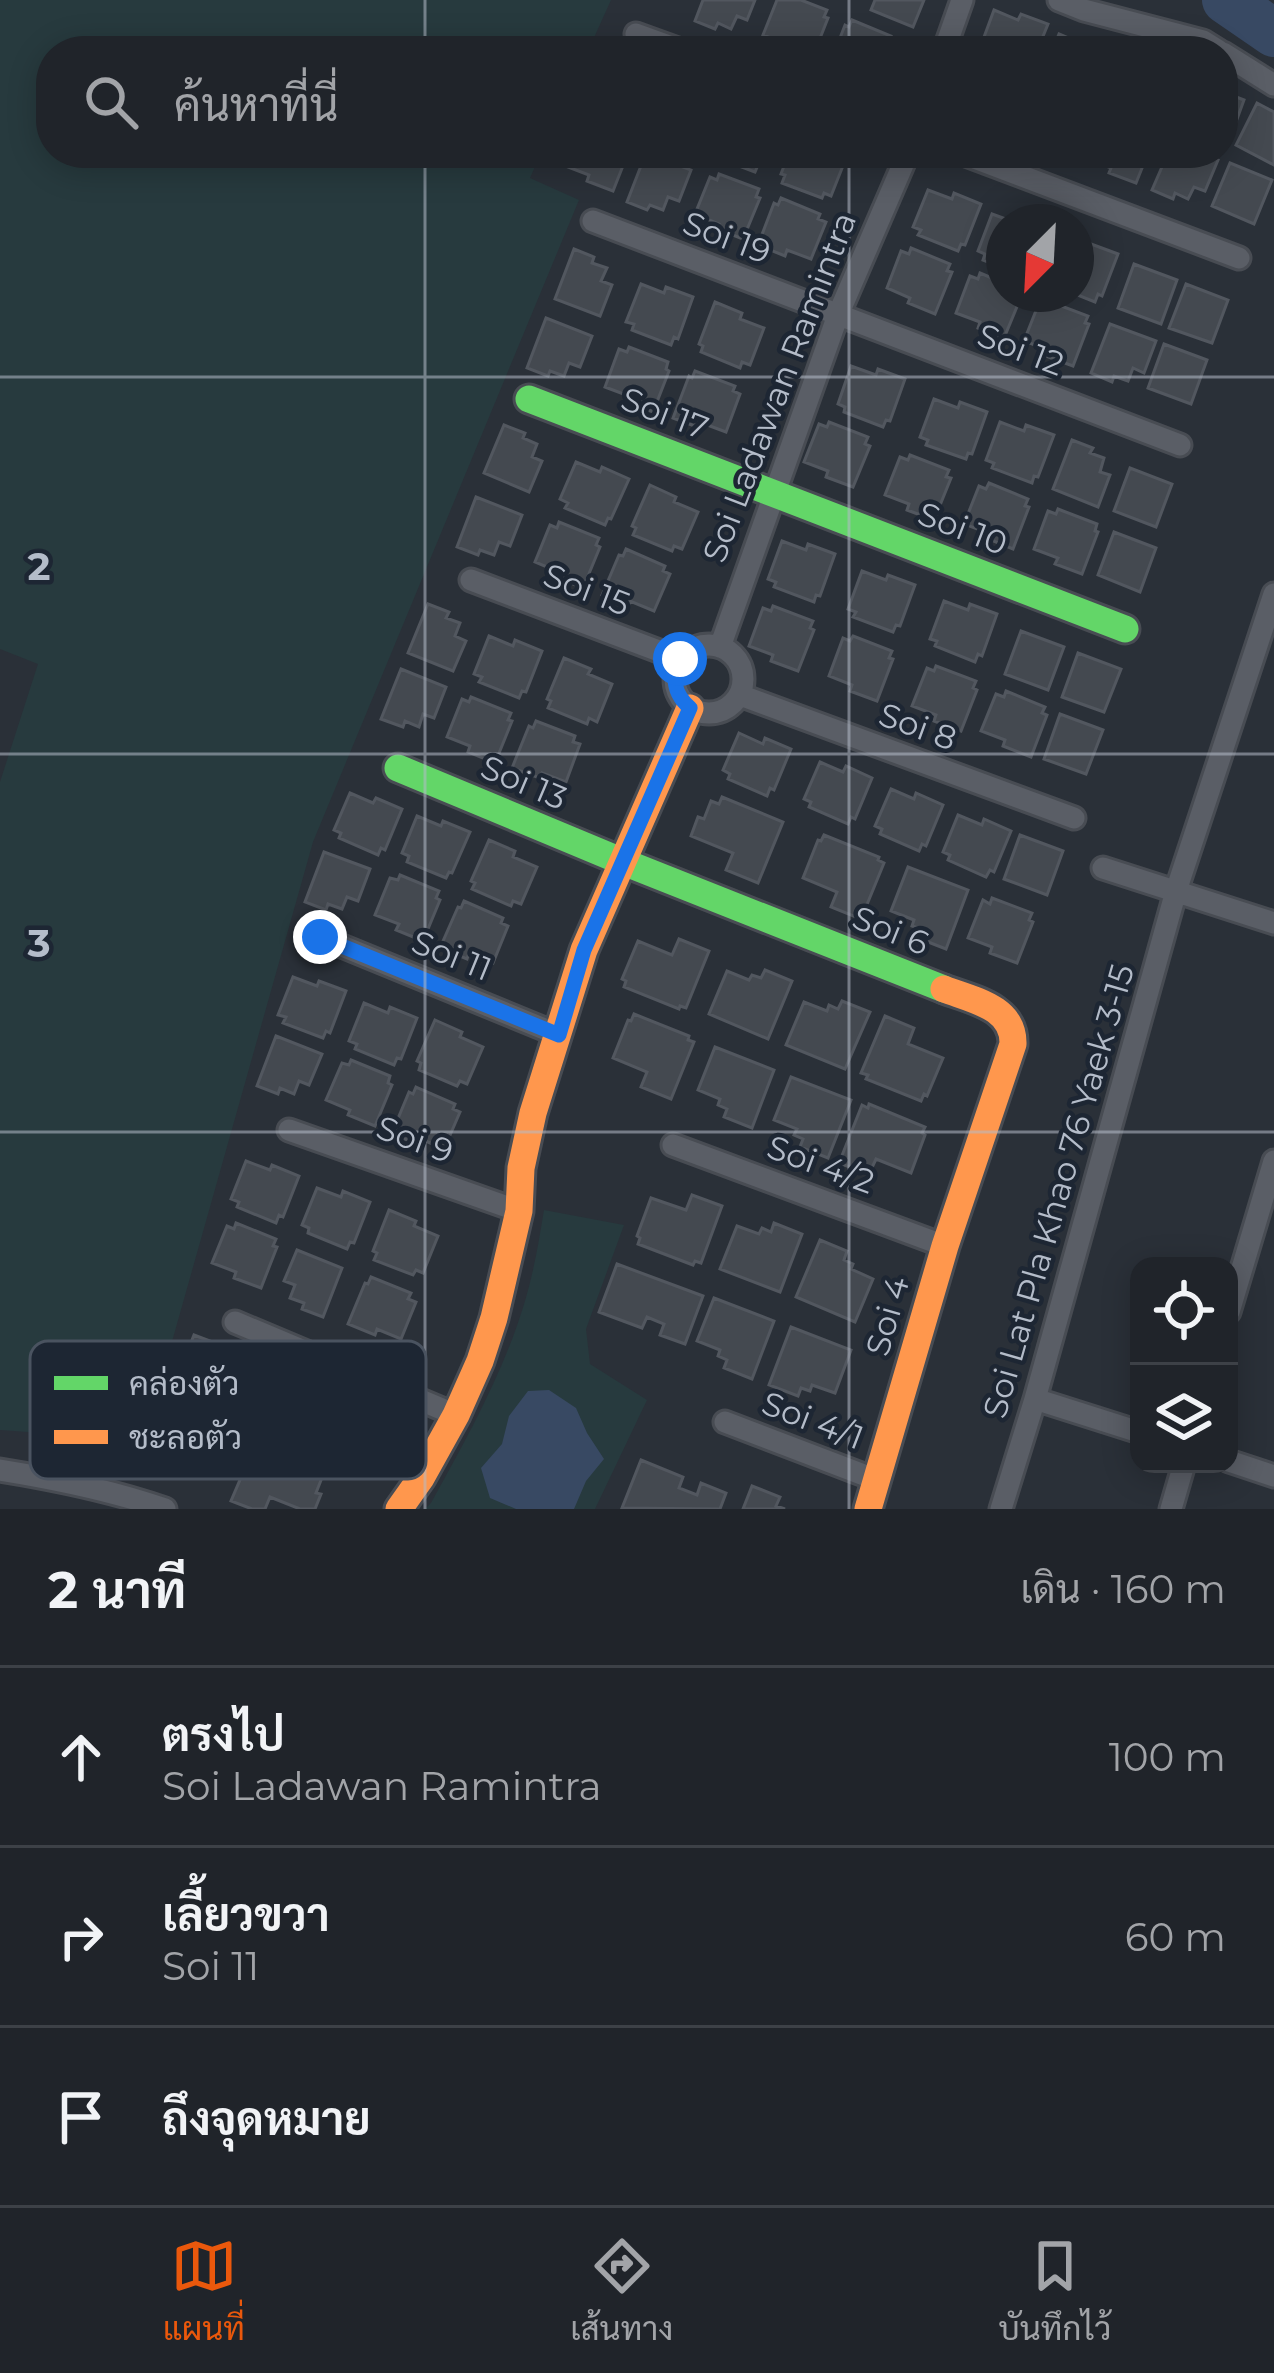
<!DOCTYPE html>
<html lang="th">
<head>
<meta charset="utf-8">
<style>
  body { margin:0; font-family:Montserrat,Sarabun,sans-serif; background:#2d3036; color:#f1f3f6 }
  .controls { position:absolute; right:36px; bottom:36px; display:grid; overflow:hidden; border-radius:24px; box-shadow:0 6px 30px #0003 }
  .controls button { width:108px; height:108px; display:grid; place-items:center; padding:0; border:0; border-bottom:3px solid #3d4147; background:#20242a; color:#f1f3f6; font:60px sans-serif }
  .compass { position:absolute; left:986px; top:204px; width:108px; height:108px; border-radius:50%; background:#20242a; box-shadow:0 6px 30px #0003; rotate:204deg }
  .stop { position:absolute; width:36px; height:36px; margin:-27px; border:9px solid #1a73e8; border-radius:50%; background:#fff }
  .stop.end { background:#1a73e8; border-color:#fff; box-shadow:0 3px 12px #0008 }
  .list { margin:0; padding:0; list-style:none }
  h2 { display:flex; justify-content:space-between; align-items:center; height:156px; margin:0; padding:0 48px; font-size:51px }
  h2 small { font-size:39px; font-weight:400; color:#a2a4a8 }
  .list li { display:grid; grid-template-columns:78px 1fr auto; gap:36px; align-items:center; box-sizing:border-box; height:180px; padding:0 48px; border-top:3px solid #3d4147 }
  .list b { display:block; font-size:45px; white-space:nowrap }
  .list p { margin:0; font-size:39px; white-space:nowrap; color:#a2a4a8 }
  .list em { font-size:39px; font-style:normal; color:#a2a4a8 }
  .icon { flex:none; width:66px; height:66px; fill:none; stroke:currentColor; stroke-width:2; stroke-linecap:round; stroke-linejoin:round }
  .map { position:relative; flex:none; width:1274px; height:1509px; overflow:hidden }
  .search { position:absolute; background:#20242a; box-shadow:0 6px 30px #0003; left:36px; right:36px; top:36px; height:132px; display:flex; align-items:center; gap:30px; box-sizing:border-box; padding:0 42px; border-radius:48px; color:#a2a4a8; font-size:45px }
  .sheet { height:696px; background:#20242a }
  nav { display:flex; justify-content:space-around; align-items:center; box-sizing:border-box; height:168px; border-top:3px solid #3d4147; background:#20242a; font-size:33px; color:#a2a4a8 }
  nav a { display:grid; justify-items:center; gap:6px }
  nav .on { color:#ea580c }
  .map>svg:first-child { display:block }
  .green { fill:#273a3e }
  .water { fill:#384963 }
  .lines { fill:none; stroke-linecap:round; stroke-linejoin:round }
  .river { stroke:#384963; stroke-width:48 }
  .building { fill:#444950; stroke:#52575f; stroke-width:3 }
  .street-casing { stroke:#484c53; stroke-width:27 }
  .fast-casing { stroke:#484c53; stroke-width:33 }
  .slow-casing { stroke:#484c53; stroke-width:33 }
  .street { stroke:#5a5e66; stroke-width:21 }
  .fast { stroke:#63d668; stroke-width:27 }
  .slow { stroke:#ff974d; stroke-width:27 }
  .route { stroke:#1a73e8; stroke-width:15 }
  .grid { fill:none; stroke:#b4bcc9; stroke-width:3; stroke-opacity:0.55 }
  .labels { text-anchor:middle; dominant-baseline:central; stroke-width:9; stroke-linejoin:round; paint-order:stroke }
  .street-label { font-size:33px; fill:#b4bcc9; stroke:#1d2633 }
  .key { fill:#1d2633; stroke:#4a5360; stroke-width:3 }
  .key-label { font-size:33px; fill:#b4bcc9 }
  .grid-label { font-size:39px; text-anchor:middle; font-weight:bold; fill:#b4bcc9; stroke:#1d2633; stroke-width:9; stroke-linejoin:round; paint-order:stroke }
</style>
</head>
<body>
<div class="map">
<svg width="1274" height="1509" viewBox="0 0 1274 1509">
  <rect width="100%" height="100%" fill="#2a3038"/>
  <path class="green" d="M0 0H611L588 51H51V153H541L530 178 579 200 313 842 140 1455 70 1435 0 1430V782L38 664 0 649Z
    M544 1210 624 1225 586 1329 590 1364 647 1400 595 1509H425L431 1503C467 1438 504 1372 525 1301 534 1271 539 1240 544 1210Z"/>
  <path class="water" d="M549 1390 576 1408 587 1433 604 1459 586 1481 574 1509H516L490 1498 481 1468 502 1444 509 1416 528 1391Z"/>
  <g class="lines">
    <path class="river" d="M1226 0 1274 33"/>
  </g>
  <path class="building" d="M703 0H755L747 20 737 16 731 29 718 23 715 29 695 21Z
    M777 0H801L827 10 824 17 828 18 815 51H790L785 49 787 44 763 35Z
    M875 0H924L913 27 871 10Z
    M994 10 1018 20 1021 14 1048 24 1037 51H987L980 48Z
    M852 20 891 36 889 41 897 44 894 51H835L845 25 849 27Z
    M1059 34 1082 44 1084 38 1112 49 1111 51H1052Z
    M1223 92 1244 100 1228 144 1223 142Z
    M1257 103 1274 112V165L1236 145Z
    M570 153H628L613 191 587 181 589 175 565 166Z
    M646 153 691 170 679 201 668 197 663 210 650 205 647 210 627 202Z
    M717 153H766L761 166 758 165 755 172 715 157Z
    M789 153H833L846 158 831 196 824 193 822 198 782 183 785 175 781 174Z
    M1089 153H1148L1136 183 1109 173 1111 168 1087 158Z
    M1168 153H1201L1218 160 1205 191 1194 187 1188 199 1175 193 1173 199 1152 190Z
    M1230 163 1272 180 1254 224 1212 206Z
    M719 174 759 189 756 197 760 198 743 239 717 229 719 224 695 214 710 177 717 180Z
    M928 190 952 199 954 193 981 204 965 245 961 244 958 251 918 235 921 230 913 227Z
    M781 198 820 214 818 219 826 222 811 259 787 250 785 256 758 245 774 203 778 205Z
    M992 214 1014 222H1004V268L983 260 985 254 978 251Z
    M1091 244 1118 254 1102 296 1098 294 1095 302 1075 294 1076 245 1089 250Z
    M911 248 950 264 947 271 952 272 935 314 908 303 910 298 887 288 901 251 909 254Z
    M574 249 594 257 592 263 607 268 601 281 612 285 600 316 555 299Z
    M1134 264 1177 280 1161 324 1118 308Z
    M980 273 1004 283V294H1017L1021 297 1004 338 978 328 980 322 956 313 970 276 978 279Z
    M641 284 664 293 666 287 693 297 678 339 674 337 671 345 632 330 634 324 626 322Z
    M1186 284 1228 300 1212 343 1169 328Z
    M1048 301 1088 316 1085 323 1089 324 1073 366 1046 356 1048 350 1024 341 1039 303 1046 306Z
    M715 302 742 313 740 319 764 328 750 365 742 362 740 368 701 352 703 346 699 344Z
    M546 318 592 336 580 367 569 363 564 376 550 371 548 376 527 368Z
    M1110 324 1156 341 1144 373 1133 368 1128 381 1114 376 1112 382 1091 373Z
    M1164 344 1207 360 1191 404 1148 388Z
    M629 347 668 362 666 369 669 371 653 412 626 401 629 396 605 387 619 349 627 352Z
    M851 366 876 375 878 369 905 379 890 421 886 420 883 427 844 412 845 407 838 404Z
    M695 371 735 386 733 391 740 394 726 432 702 423 700 428 673 418 689 376 692 378Z
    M934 399 958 408 960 402 987 412 972 454 968 453 966 459 926 445 928 440 920 437Z
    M829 422 868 437 865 444 870 446 853 487 826 477 828 471 804 462 819 424 827 427Z
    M1000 422 1024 431 1026 425 1054 435 1038 477 1034 476 1032 483 992 468 994 463 986 460Z
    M504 425 525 433 523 438 537 444 532 457 542 461 529 492 484 473Z
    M1072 440 1093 448 1090 453 1104 458 1100 472 1110 475 1098 507 1053 489Z
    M910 455 949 470 946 477 951 478 934 520 907 510 909 504 885 495 900 457 908 460Z
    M576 462 600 472 602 467 629 479 611 519 608 518 605 525 565 508 568 503 560 499Z
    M1130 468 1172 484 1156 527 1114 511Z
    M989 483 1028 499 1025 506 1029 507 1013 549 986 538 988 533 964 524 979 486 986 489Z
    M650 485 676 497 674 502 698 512 682 549 674 546 672 551 633 535 636 528 632 526Z
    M476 497 522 515 510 546 499 542 494 555 480 550 478 555 457 547Z
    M1058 509 1097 524 1095 531 1098 532 1082 574 1055 564 1058 558 1034 549 1048 511 1056 514Z
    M559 522 599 538 596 545 600 547 583 588 556 577 559 572 535 562 550 525 557 528Z
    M1114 532 1156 548 1140 592 1098 575Z
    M782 541 806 550 808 544 835 554 820 596 816 595 814 602 774 587 776 582 768 579Z
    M626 549 665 566 663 571 670 574 654 611 630 601 628 607 602 595 619 555 623 556Z
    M862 571 886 580 888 575 915 585 900 626 896 625 893 632 853 617 856 612 848 609Z
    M944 601 968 610 970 604 997 614 982 656 978 654 975 662 935 646 937 641 930 639Z
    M428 604 449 612 446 618 460 623 455 636 466 641 453 671 408 653Z
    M773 606 813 621 810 628 814 630 798 671 771 661 773 655 749 646 763 608 771 611Z
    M1021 631 1064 647 1048 690 1005 674Z
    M489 636 513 646 515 640 542 651 526 692 522 691 519 698 479 682 482 677 474 674Z
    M853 636 892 651 889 658 893 659 877 701 850 691 852 685 829 676 843 638 850 641Z
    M1078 653 1121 669 1104 712 1062 697Z
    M564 658 591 669 588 674 612 684 597 722 589 718 587 724 548 708 551 701 547 699Z
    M936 666 976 681 973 688 977 690 961 731 934 721 936 715 912 706 927 668 934 671Z
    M401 669 446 687 434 718 423 714 419 727 405 721 403 727 381 719Z
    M1006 691 1045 707 1042 713 1047 715 1031 757 1003 746 1005 740 981 731 996 694 1004 697Z
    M471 697 511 713 508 720 512 721 495 763 468 752 470 746 447 737 462 699 469 702Z
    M1060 714 1103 730 1086 774 1044 759Z
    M536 721 575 736 573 742 580 744 566 782 542 773 540 778 512 768 529 726 533 728Z
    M739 733 763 744 765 738 791 749 774 790 770 788 767 796 728 779 730 774 723 770Z
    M820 762 843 772 846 766 872 778 855 819 851 817 848 824 809 807 811 802 804 799Z
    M891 789 914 799 916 793 943 805 926 846 922 844 919 851 880 834 882 829 875 826Z
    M350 793 373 803 376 798 402 809 385 850 381 848 378 855 339 838 341 833 334 830Z
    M722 797 783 822 758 883 726 870 733 853 691 836 698 817 704 819 711 801 719 804Z
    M958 815 982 825 984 819 1011 831 994 872 990 870 986 877 948 860 950 855 943 852Z
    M417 816 441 826 443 821 470 832 452 873 449 872 446 878 407 862 409 856 402 853Z
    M824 835 879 857 878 860 884 863 861 919 831 907 837 892 803 878 818 840 821 841Z
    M1020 835 1063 851 1047 895 1004 879Z
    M489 840 515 851 513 857 537 867 521 904 513 901 511 906 472 889 475 883 471 881Z
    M324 852 370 869 358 901 347 897 342 909 328 904 326 910 305 902Z
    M908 867 968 890 946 949 918 938 921 929 912 926 914 920 891 911Z
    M400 875 439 891 436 898 440 900 423 941 396 930 399 924 375 915 390 878 398 880Z
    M992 898 1032 913 1029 920 1033 922 1017 963 990 953 992 947 968 938 983 900 990 904Z
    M464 901 503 918 501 923 508 926 493 963 469 953 467 959 440 948 458 907 461 908Z
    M679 939 709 951 686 1008 680 1006 679 1009 624 987 626 981 622 979 638 941 672 955Z
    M765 970 792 981 768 1039 709 1014 727 971 749 980 752 975 761 978Z
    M293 977 317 986 319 981 346 991 330 1033 326 1031 323 1038 283 1023 286 1017 278 1015Z
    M842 1001 870 1012 845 1069 786 1045 804 1002 827 1011 829 1005 838 1009Z
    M364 1003 388 1013 390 1007 417 1018 401 1059 397 1058 394 1065 355 1049 357 1044 349 1041Z
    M634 1014 689 1036 688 1040 694 1042 671 1099 641 1087 647 1072 613 1058 628 1020 631 1021Z
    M885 1016 914 1028 908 1044 943 1058 927 1096 924 1094 921 1101 866 1079 868 1075 861 1073Z
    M435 1020 462 1032 460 1037 483 1047 467 1084 460 1081 457 1086 419 1070 421 1063 417 1061Z
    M276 1036 322 1054 309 1085 299 1081 294 1094 280 1088 278 1094 257 1086Z
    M715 1047 774 1070 752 1128 724 1117 727 1109 718 1105 720 1099 698 1090Z
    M351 1060 390 1076 388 1083 392 1085 375 1126 348 1115 350 1110 326 1100 342 1063 349 1065Z
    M791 1077 851 1100 828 1158 800 1147 803 1139 794 1135 797 1129 774 1120Z
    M416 1087 455 1104 453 1109 460 1112 444 1149 421 1139 418 1145 392 1133 409 1092 413 1094Z
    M869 1104 925 1127 922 1133 925 1135 911 1173 876 1159 869 1174 839 1163 862 1105 868 1108Z
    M246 1161 270 1170 272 1165 299 1176 283 1217 279 1215 276 1223 237 1207 239 1202 231 1199Z
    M317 1188 341 1197 343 1191 370 1202 354 1243 350 1242 347 1249 308 1233 309 1228 302 1225Z
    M692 1195 722 1206 701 1263 695 1261 693 1265 638 1244 640 1238 637 1236 651 1198 686 1210Z
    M389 1210 416 1221 414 1226 438 1236 423 1273 416 1270 413 1275 374 1260 377 1253 373 1251Z
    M236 1223 276 1239 273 1246 277 1247 261 1288 234 1278 236 1272 212 1263 227 1226 234 1229Z
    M774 1223 802 1234 780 1292 720 1269 737 1226 759 1234 762 1228 771 1232Z
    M820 1240 847 1251 844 1260 853 1264 851 1269 873 1279 855 1322 796 1297Z
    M297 1250 342 1268 323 1317 302 1309 304 1303 290 1298 295 1285 284 1281Z
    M617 1264 703 1296 685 1344 660 1335 664 1324 647 1317 642 1328 599 1312Z
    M371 1277 411 1293 408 1299 416 1302 401 1339 377 1329 375 1335 348 1324 365 1283 368 1284Z
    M714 1298 774 1321 752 1379 724 1368 727 1360 718 1356 720 1350 697 1341Z
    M791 1327 851 1350 835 1393 812 1385 810 1391 801 1388 798 1396 769 1385Z
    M194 1335 215 1343 213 1349 226 1355 221 1368 232 1372 220 1403 174 1385Z
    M257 1440 317 1465 315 1471 323 1475 316 1493 321 1494 315 1509H300L270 1497 265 1509H252L231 1501Z
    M641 1460 683 1477 679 1488 697 1495 701 1483 726 1493 720 1509 622 1508Z
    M752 1486 780 1497 776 1506 785 1509H743Z"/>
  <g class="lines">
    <g class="street-casing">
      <path id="street" d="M1059 0 1084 10 1203 41 1219 51
        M636 34 683 51
        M944 51 962 0
        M1223 53 1274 85
        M961 153 1239 258
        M593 221 1180 445
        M471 580 680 659
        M675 679a34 34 0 1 1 68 0a34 34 0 1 1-68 0Z
        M720 647 838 315 908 153
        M740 695 1074 818
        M1103 868 1274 923
        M320 937 559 1035
        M289 1130 519 1211
        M673 1145 945 1246
        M1229 1312 1274 1161
        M235 1322 456 1415
        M1035 1399 1139 1432
        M725 1422 877 1480
        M1229 1461 1274 1476
        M0 1470C56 1479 111 1490 165 1509
        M1001 1509 1035 1399 1176 891 1274 594
        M1171 1509 1184 1464"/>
    </g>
    <g class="fast-casing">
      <path id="fast" d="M529 399 1125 629
        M398 768 621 861 944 989"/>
    </g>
    <g class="slow-casing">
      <path id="slow" d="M399 1509 421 1478 456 1415 480 1361 494 1318 519 1211 521 1168 533 1113 584 950 690 708
        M868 1509 945 1246 1013 1044C1014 1007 973 1000 944 989"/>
    </g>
    <use href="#street" class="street"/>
    <use href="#fast" class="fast"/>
    <use href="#slow" class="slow"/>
  </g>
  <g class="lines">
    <path class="route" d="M320 937 559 1035 584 950 690 708C674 694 671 679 680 659"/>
  </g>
  <path class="grid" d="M425 0V51M849 0V51M425 153V1509M849 153V1509M0 377H1274M0 754H1274M0 1132H1274"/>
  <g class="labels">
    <g class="street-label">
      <text transform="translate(727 237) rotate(21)">Soi 19</text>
      <text transform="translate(1021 349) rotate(21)">Soi 12</text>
      <text transform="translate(779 387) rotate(-69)">Soi Ladawan Ramintra</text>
      <text transform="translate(665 413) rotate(21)">Soi 17</text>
      <text transform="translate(963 528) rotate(21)">Soi 10</text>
      <text transform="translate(587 589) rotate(21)">Soi 15</text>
      <text transform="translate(918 726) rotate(20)">Soi 8</text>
      <text transform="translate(524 782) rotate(23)">Soi 13</text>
      <text transform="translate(891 930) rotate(22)">Soi 6</text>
      <text transform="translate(452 955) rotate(22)">Soi 11</text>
      <text transform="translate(415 1139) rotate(20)">Soi 9</text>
      <text transform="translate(821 1164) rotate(20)">Soi 4/2</text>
      <text transform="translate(1058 1191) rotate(-74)">Soi Lat Pla Khao 76 Yaek 3-15</text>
      <text transform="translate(887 1316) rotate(-74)">Soi 4</text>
      <text transform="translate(813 1420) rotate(21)">Soi 4/1</text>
    </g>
  </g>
  <rect x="30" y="1341" width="396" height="138" rx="18" class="key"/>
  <rect x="54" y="1376" width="54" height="14" fill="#63d668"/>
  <rect x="54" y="1430" width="54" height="14" fill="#ff974d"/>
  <g class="key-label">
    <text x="129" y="1395">คล่องตัว</text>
    <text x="129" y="1449">ชะลอตัว</text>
  </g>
  <g class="grid-label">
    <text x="39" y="580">2</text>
    <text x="39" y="957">3</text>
  </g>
</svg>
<div class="controls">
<button><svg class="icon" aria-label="locate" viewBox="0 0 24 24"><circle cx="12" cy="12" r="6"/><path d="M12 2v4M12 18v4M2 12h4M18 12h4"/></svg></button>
<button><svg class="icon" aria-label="layers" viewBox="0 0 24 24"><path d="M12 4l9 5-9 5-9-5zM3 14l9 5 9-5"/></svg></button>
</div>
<svg class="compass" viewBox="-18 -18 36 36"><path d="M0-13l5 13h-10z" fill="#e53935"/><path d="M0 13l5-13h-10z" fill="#a2a4a8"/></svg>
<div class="stop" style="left:680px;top:659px"></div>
<div class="stop end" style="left:320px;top:937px"></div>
<div class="search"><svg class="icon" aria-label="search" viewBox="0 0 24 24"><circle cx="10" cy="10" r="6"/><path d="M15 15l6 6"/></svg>ค้นหาที่นี่</div>
</div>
<section class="sheet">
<h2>2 นาที<small>เดิน · 160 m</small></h2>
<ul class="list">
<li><svg class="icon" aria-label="ahead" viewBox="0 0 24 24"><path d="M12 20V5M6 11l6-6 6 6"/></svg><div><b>ตรงไป</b><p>Soi Ladawan Ramintra</p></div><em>100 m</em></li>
<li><svg class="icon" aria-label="right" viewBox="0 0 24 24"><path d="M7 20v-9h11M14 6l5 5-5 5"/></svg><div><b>เลี้ยวขวา</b><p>Soi 11</p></div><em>60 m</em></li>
<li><svg class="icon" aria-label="arrive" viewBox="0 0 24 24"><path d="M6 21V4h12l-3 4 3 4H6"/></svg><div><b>ถึงจุดหมาย</b></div></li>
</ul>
</section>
<nav>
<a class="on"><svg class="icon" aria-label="map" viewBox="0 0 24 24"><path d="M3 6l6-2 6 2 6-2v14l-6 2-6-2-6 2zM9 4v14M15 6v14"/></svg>แผนที่</a>
<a><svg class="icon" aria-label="directions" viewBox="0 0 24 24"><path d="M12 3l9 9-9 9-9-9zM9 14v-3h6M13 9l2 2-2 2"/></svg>เส้นทาง</a>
<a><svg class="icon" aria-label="saved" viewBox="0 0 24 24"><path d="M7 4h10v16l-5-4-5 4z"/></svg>บันทึกไว้</a>
</nav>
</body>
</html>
